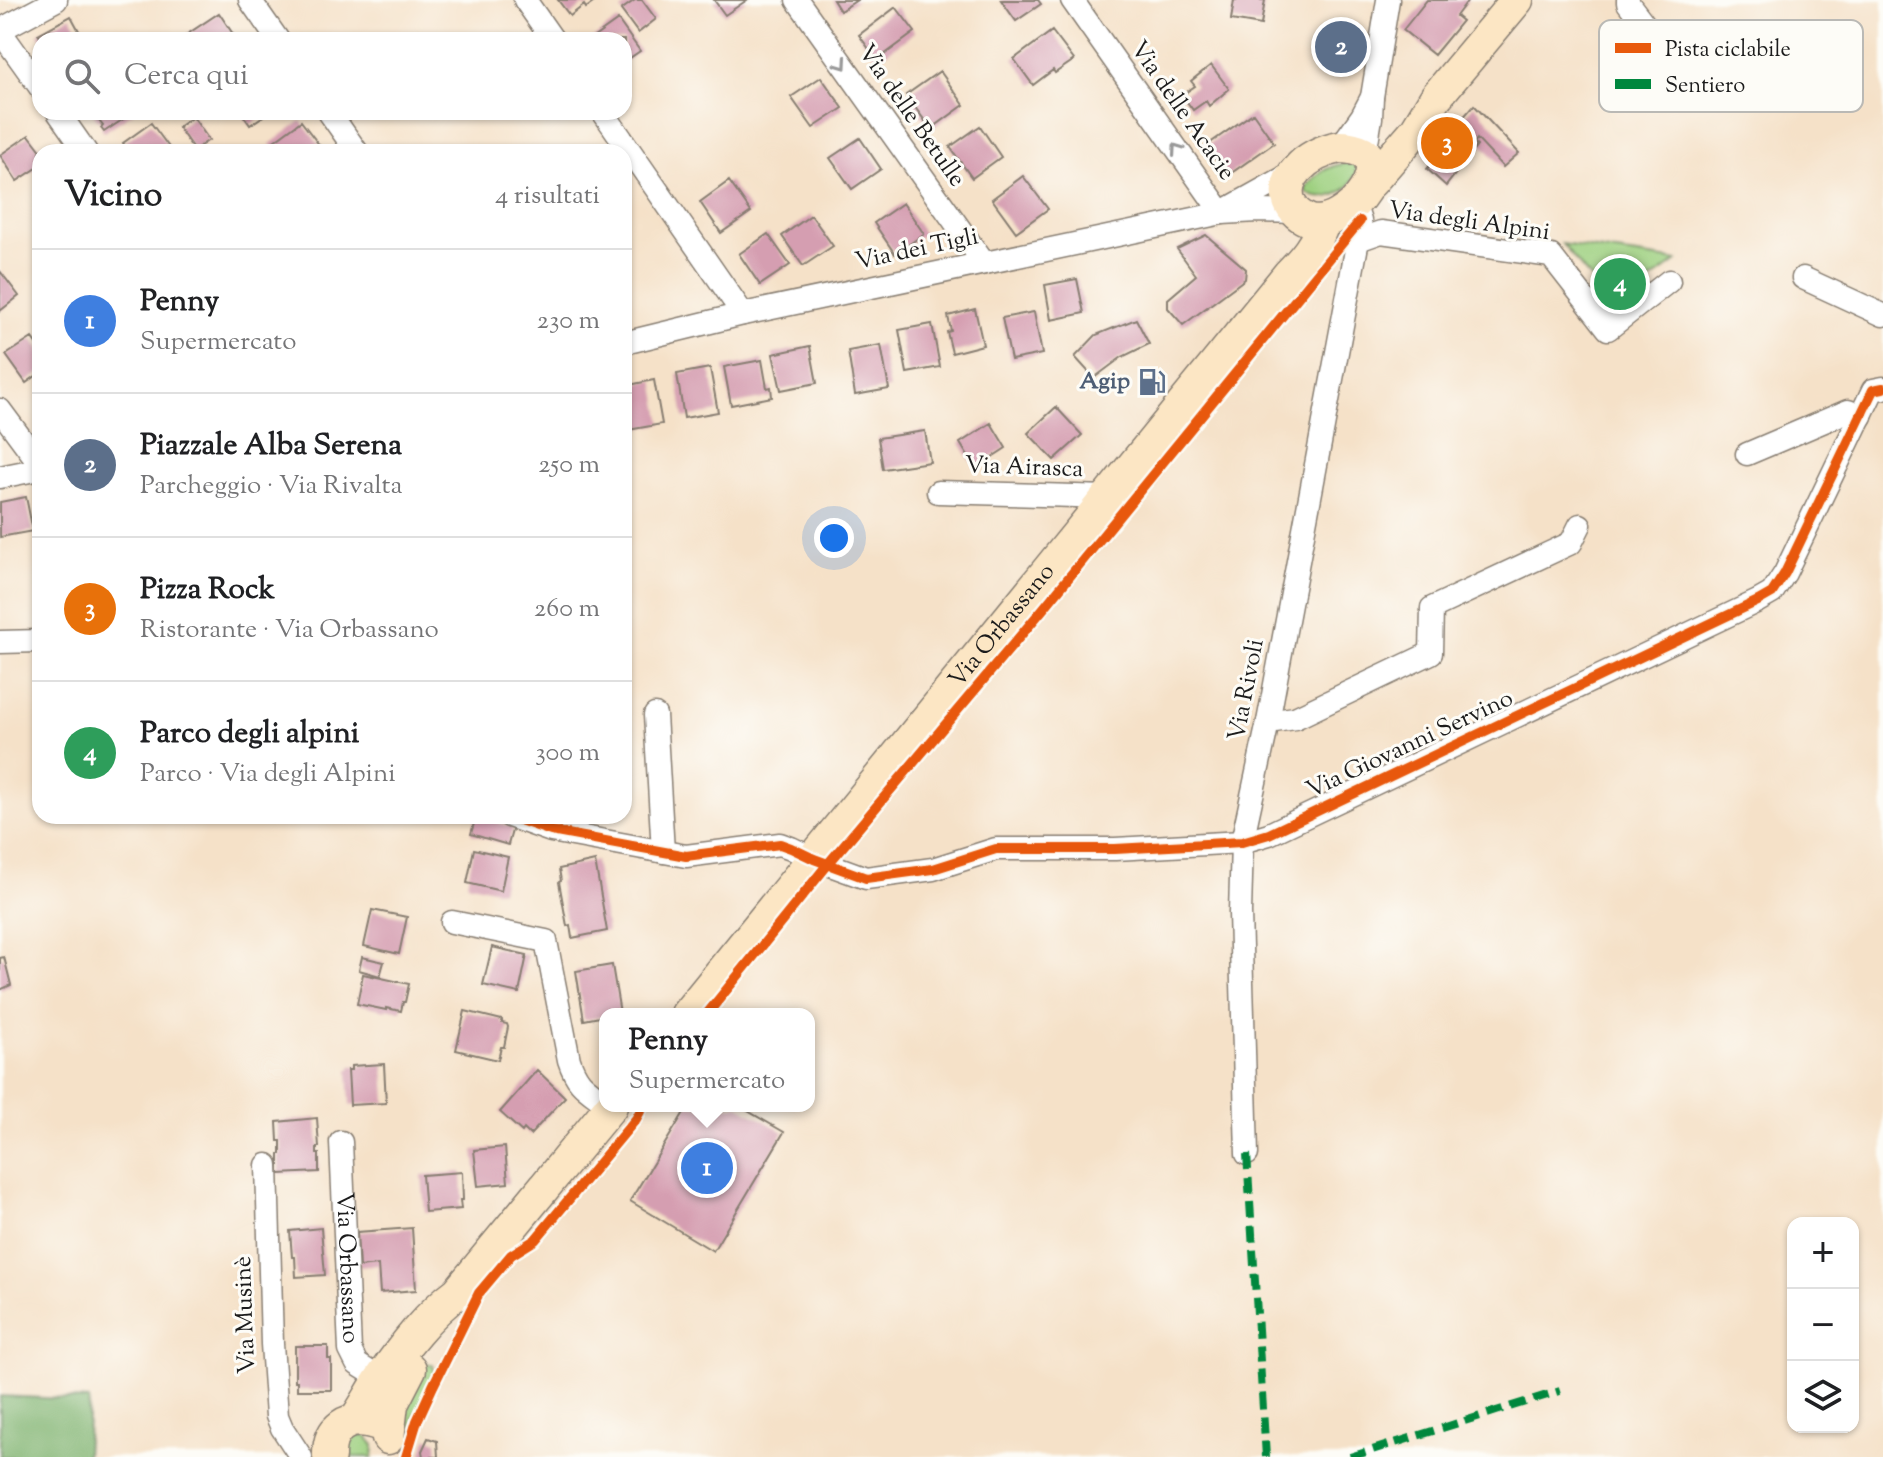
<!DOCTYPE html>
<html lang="it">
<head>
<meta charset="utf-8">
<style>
  body { margin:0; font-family:"Sorts Mill Goudy",serif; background:#f6f6f6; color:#202124 }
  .controls { position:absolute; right:24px; bottom:24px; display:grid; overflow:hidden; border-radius:16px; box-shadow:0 2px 6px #0004 }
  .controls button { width:72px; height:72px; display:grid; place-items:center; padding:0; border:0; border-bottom:2px solid #e0e0e0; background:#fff; color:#202124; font:40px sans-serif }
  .you { position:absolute; left:834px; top:538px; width:28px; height:28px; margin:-20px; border:6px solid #fff; border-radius:50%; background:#1a73e8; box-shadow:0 0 0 12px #1a73e833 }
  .badge { display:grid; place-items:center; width:52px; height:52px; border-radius:50%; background:#d1495b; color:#fff; font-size:26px; font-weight:700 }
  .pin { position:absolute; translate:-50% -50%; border:4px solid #fff; box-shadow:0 2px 8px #0006 }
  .popup { position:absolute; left:599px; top:1008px; width:216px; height:104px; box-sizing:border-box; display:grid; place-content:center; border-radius:16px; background:#fff; filter:drop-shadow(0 2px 6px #0005); font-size:26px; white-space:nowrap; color:#757577 }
  .popup b { font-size:30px; color:#202124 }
  .popup::after { content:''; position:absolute; left:50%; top:100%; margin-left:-16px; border:16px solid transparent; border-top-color:#fff }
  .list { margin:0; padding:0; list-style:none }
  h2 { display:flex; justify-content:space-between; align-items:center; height:104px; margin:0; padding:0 32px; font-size:34px }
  h2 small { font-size:26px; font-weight:400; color:#757577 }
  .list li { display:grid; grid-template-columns:52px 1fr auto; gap:24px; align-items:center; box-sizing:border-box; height:144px; padding:0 32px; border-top:2px solid #e0e0e0 }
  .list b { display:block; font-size:30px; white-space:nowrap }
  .list p { margin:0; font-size:26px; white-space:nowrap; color:#757577 }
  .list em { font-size:26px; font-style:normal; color:#757577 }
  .icon { flex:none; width:44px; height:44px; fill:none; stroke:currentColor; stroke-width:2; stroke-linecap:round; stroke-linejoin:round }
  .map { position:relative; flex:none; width:1883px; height:1457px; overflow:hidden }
  .search { position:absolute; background:#fff; box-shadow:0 2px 6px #0004; left:32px; top:32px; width:600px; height:88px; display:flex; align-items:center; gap:20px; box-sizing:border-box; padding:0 28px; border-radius:24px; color:#757577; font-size:30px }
  .panel { position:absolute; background:#fff; box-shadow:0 2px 6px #0004; left:32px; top:144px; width:600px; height:680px; border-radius:24px }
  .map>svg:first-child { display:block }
  .green { fill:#9ed080; stroke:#5d764e; stroke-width:2 }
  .forest { fill:#7eb26e; stroke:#4d6745; stroke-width:2 }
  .building { fill:#d59eb1 }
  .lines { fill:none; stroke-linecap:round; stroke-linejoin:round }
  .street-casing { stroke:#887e72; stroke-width:25 }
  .secondary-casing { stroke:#887e72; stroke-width:35 }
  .street { stroke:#fff; stroke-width:22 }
  .secondary { stroke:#fce6c4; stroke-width:32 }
  .quiet { stroke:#00873e; stroke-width:8; stroke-dasharray:16 8; stroke-linecap:butt }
  .cycleway-casing { stroke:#fdfcf7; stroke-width:15 }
  .cycleway { stroke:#e8590c; stroke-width:10 }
  .oneway { stroke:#999 }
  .labels { text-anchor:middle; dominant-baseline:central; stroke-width:6; stroke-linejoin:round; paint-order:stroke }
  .street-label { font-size:24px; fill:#1c1c1c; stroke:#fdfcf7 }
  .service-label { font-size:24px; font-weight:bold; fill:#4e5e75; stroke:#fdfcf7; text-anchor:end }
  .key { fill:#fdfcf7; stroke:#bab9b5; stroke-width:2 }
  .key-label { font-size:22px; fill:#1c1c1c }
</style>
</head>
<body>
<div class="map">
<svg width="1883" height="1457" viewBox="0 0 1883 1457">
  <rect width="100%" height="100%" fill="#fdfcf7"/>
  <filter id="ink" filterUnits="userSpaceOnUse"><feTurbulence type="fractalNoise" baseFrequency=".0125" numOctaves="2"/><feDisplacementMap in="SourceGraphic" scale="16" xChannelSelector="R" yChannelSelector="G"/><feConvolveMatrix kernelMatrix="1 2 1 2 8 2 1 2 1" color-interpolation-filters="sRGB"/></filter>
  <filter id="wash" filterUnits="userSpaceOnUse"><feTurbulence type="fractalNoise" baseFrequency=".006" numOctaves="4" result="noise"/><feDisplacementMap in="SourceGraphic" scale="32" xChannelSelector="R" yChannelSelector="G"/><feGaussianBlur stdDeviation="1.8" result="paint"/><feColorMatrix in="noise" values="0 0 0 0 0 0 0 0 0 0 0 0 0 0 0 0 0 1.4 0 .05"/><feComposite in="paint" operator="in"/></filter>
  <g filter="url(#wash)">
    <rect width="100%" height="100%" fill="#f5e1c8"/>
    <path class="green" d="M1343 164H1354L1359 168C1356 174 1353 181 1349 186 1338 197 1318 202 1306 192V187C1316 174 1327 166 1343 164Z
      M1562 244 1677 261 1614 307Z
      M423 1362 433 1365 434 1373 414 1418 407 1442 402 1448 397 1430Z
      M360 1435 366 1436 374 1445 373 1457H346C343 1445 348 1438 360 1435Z"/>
    <path class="forest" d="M0 1396 89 1400 86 1457H0Z"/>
    <g id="blocks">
      <path class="building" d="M558 0H597L586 8 584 5 570 16Z
        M635 0H642L656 19 638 33 621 10Z
        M714 0H747L725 15Z
        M833 0H857L840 11Z
        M1001 0H1038L1041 4 1016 21Z
        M1234 0H1265L1261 25 1231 20Z
        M1427 0H1468L1456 16 1462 21 1434 55 1403 30Z
        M896 7 915 32 877 60 859 35Z
        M219 13 237 40H189L186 35Z
        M71 16 84 40H42L38 34Z
        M618 20 640 51 624 62V40H590Z
        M1052 31 1074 60 1055 73 1053 70 1033 85 1014 59Z
        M1211 65 1229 89 1209 106 1206 101 1193 110 1182 95 1195 86 1191 81Z
        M940 71 964 105 931 129 906 95Z
        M821 77 843 108 813 128 791 97Z
        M1474 105 1519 153 1503 167 1477 139 1474 143 1477 146 1446 186 1427 169 1458 131 1454 128Z
        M92 112H134L104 132 101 128 103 126Z
        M241 112H269L250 125Z
        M1253 113 1274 143 1227 176 1206 146Z
        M193 117 209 140 194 150 178 127Z
        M301 121 323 150 321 152H276L270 144Z
        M151 123 171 150 168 152H129L123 143Z
        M980 126 1001 157 972 178 950 147Z
        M29 135 42 152H40V166L17 181 0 155Z
        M860 138 881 169 852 189 830 158Z
        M1023 176 1048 209 1016 232 992 199Z
        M729 181 751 212 721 233 700 202Z
        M903 203 924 234 895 254 874 223Z
        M811 215 833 246 803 266 782 236Z
        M768 234 790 265 760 285 739 254Z
        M1206 235 1246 269 1245 279 1183 325 1168 308V299L1196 275 1177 249Z
        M0 271 19 296 0 311Z
        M1077 279 1084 313 1051 320 1045 285Z
        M975 309 983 345 952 353 947 332 951 331 948 316Z
        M1034 312 1042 354 1011 360 1002 318Z
        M1136 319 1149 344 1122 357 1094 378 1075 357 1096 335Z
        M932 324 940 367 907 373 899 330Z
        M32 338 40 349V373L26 383 6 355Z
        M881 345 889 389 855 395 848 351Z
        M810 346 817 383 781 390 773 354Z
        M762 360 767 388 771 387 772 397 731 405 724 367Z
        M710 368 718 412 684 418 677 374Z
        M654 380 662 424 628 430 624 407V386Z
        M1056 407 1082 435 1054 460 1028 433Z
        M991 423 1006 448 975 468 960 443Z
        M925 431 930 462 883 469 878 438Z
        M26 497 33 531 0 537V502Z
        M476 816 513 827 508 845 471 834Z
        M474 849 508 857 501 891 467 883Z
        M595 861 607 931 572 938 570 925 567 926 559 882 561 881 559 869Z
        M372 910 407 917 399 954 364 946Z
        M492 947 527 955 519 993 483 985Z
        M4 957 11 985 0 990V958Z
        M362 957 384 962 380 976 359 970Z
        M612 965 620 1013 605 1014V1016L584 1020 576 971Z
        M363 974 409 984 405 1002H403L401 1011 386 1008V1010L357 1004Z
        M465 1011 502 1020V1023L507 1024 508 1027 504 1047H501L498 1060 456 1050Z
        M384 1064 386 1103 350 1105 348 1070H351V1066Z
        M537 1070 565 1097 530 1135 524 1129 522 1132 500 1112Z
        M688 1106H739L784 1132 713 1251 630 1201Z
        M317 1118 319 1147H317V1154H319V1172L279 1174V1154H281V1141H278L277 1122Z
        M505 1147 508 1183 478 1186 474 1150Z
        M462 1172 463 1200H460L461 1209 425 1212 422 1175Z
        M321 1228 325 1275 296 1277 295 1257H292L290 1231Z
        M412 1228 416 1290 380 1293 378 1265 359 1267 357 1232Z
        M295 1346H328V1359H331V1390H297V1381H295Z
        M428 1438 437 1441 438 1457H423L422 1451Z"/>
    </g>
  </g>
  <g filter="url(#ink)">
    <use href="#blocks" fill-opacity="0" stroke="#887e72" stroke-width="2"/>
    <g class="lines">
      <g class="street-casing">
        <g id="street">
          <path d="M250 0 278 40"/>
          <path d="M525 0 553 40"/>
          <path d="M797 0 984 263"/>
          <path d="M1072 0 1222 213"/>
          <path d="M1628 0V3L1667 54"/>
          <path d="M0 30 56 0"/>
          <path d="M0 31 40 87"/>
          <path d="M1372 97 1388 0"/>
          <path d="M58 112 86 152"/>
          <path d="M329 112 357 152"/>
          <path d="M603 112 743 314"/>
          <path d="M1340 147 1362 116 1372 97 1371 118 1365 154"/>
          <path d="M1226 210 1296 171"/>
          <path d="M1358 240 1381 232 1551 256 1608 329 1669 281"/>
          <path d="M1803 278 1883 315"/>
          <path d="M624 343 743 314 1222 213 1258 211 1295 212"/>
          <path d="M0 410 40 464"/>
          <path d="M1747 454 1848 411 1861 416"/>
          <path d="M0 477 40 469"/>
          <path d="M938 492 1109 497"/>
          <path d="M0 642 40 641"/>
          <path d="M655 715 663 852"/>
          <path d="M1268 722 1295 718 1431 653 1432 608 1571 543 1580 525"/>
          <path d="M509 816 551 831 686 856 780 844 791 848 814 859 866 878 933 869 996 849H1115L1242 842 1269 834 1758 601 1772 593 1785 573 1873 390 1883 388"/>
          <path d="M452 922 546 941 569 1060C577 1084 585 1087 605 1102"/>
          <path id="s1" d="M341 1142 350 1350 357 1364 381 1379"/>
          <path d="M1247 1154 1240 913 1242 842 1268 722 1360 229V221L1354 203"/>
          <path d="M267 1165 272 1344 277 1416 282 1428 301 1457"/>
        </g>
      </g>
      <g class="secondary-casing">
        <g id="secondary">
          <path d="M1340 147C1412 149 1345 235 1308 220 1286 211 1281 187 1297 170 1308 157 1324 150 1340 147Z"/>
          <path d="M1371 182 1416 130 1436 97 1517 0"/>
          <path id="s2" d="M687 1014 1289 274C1305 258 1316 245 1323 223"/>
          <path d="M355 1420C365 1406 372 1391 382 1377 403 1347 428 1314 458 1292L611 1106"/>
          <path d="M388 1438 392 1404 410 1369"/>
          <path d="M329 1457C328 1428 348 1414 375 1423"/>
        </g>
      </g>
      <use href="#street" class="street"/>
      <use href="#secondary" class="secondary"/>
      <path class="quiet" d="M1247 1154 1266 1457
        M1350 1457 1560 1391"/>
      <g class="cycleway-casing">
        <path id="cycleway" d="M509 816 551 831 686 856 780 844 791 848 814 859 866 878 933 869 996 849H1115L1242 842 1269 834 1758 601 1772 593 1785 573 1873 390 1883 388
          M707 1014 828 864 1043 609 1360 221
          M406 1457 417 1421 433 1386 479 1293 511 1255 535 1240 636 1119 643 1106"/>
      </g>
      <use href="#cycleway" class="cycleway"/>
    </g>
    <defs><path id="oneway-chevron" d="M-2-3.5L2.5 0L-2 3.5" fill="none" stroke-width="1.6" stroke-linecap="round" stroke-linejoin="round" transform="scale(2)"/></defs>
    <g class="oneway">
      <use href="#oneway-chevron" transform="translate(842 64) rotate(55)"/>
      <use href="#oneway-chevron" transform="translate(1177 149) rotate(-125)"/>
    </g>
  </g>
  <defs>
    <g id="fuel-bare" transform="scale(2.16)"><path d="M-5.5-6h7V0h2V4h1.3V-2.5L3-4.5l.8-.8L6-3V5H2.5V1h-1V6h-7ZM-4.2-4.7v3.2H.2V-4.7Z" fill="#5c6f8a" stroke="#fdfcf7" stroke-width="2.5" paint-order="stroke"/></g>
  </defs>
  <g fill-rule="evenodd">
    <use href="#fuel-bare" x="1152" y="382"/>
  </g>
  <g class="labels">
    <g class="street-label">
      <text transform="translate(1182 111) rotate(55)">Via delle Acacie</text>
      <text transform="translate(911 116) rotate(55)">Via delle Betulle</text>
      <text transform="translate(1469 222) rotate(8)">Via degli Alpini</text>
      <text transform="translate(917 250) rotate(-12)">Via dei Tigli</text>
      <text transform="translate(1024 468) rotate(2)">Via Airasca</text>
      <text stroke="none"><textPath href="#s2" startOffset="500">Via Orbassano</textPath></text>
      <text transform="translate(1247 690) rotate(-79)">Via Rivoli</text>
      <text transform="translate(1410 745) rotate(-25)">Via Giovanni Servino</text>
      <text stroke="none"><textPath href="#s1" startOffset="126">Via Orbassano</textPath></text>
      <text transform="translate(246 1315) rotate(-92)">Via Musinè</text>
    </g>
    <g class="service-label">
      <text x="1130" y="382">Agip</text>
    </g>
  </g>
  <rect x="1599" y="20" width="264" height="92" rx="12" class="key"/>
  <rect x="1615" y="43" width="36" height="10" fill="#e8590c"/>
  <rect x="1615" y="79" width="36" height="10" fill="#00873e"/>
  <g class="key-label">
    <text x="1665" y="56">Pista ciclabile</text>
    <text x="1665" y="92">Sentiero</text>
  </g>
</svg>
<div class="controls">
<button>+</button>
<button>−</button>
<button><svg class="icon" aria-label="layers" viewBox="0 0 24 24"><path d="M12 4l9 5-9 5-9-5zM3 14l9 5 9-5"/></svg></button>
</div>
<div class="you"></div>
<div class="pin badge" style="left:707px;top:1168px;background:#3f7fe0">1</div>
<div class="popup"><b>Penny</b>Supermercato</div>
<div class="pin badge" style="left:1341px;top:47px;background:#5c6f8a">2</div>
<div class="pin badge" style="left:1447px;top:143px;background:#e8710a">3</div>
<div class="pin badge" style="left:1620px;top:284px;background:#2e9e5b">4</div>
<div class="search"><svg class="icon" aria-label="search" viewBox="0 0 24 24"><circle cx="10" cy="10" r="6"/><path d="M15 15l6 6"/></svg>Cerca qui</div>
<section class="panel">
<h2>Vicino<small>4 risultati</small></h2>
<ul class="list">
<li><span class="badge" style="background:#3f7fe0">1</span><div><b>Penny</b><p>Supermercato</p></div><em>230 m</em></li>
<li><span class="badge" style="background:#5c6f8a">2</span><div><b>Piazzale Alba Serena</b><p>Parcheggio · Via Rivalta</p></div><em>250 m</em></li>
<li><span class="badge" style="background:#e8710a">3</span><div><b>Pizza Rock</b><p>Ristorante · Via Orbassano</p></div><em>260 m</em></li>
<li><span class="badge" style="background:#2e9e5b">4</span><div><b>Parco degli alpini</b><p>Parco · Via degli Alpini</p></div><em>300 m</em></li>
</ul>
</section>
</div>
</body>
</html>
